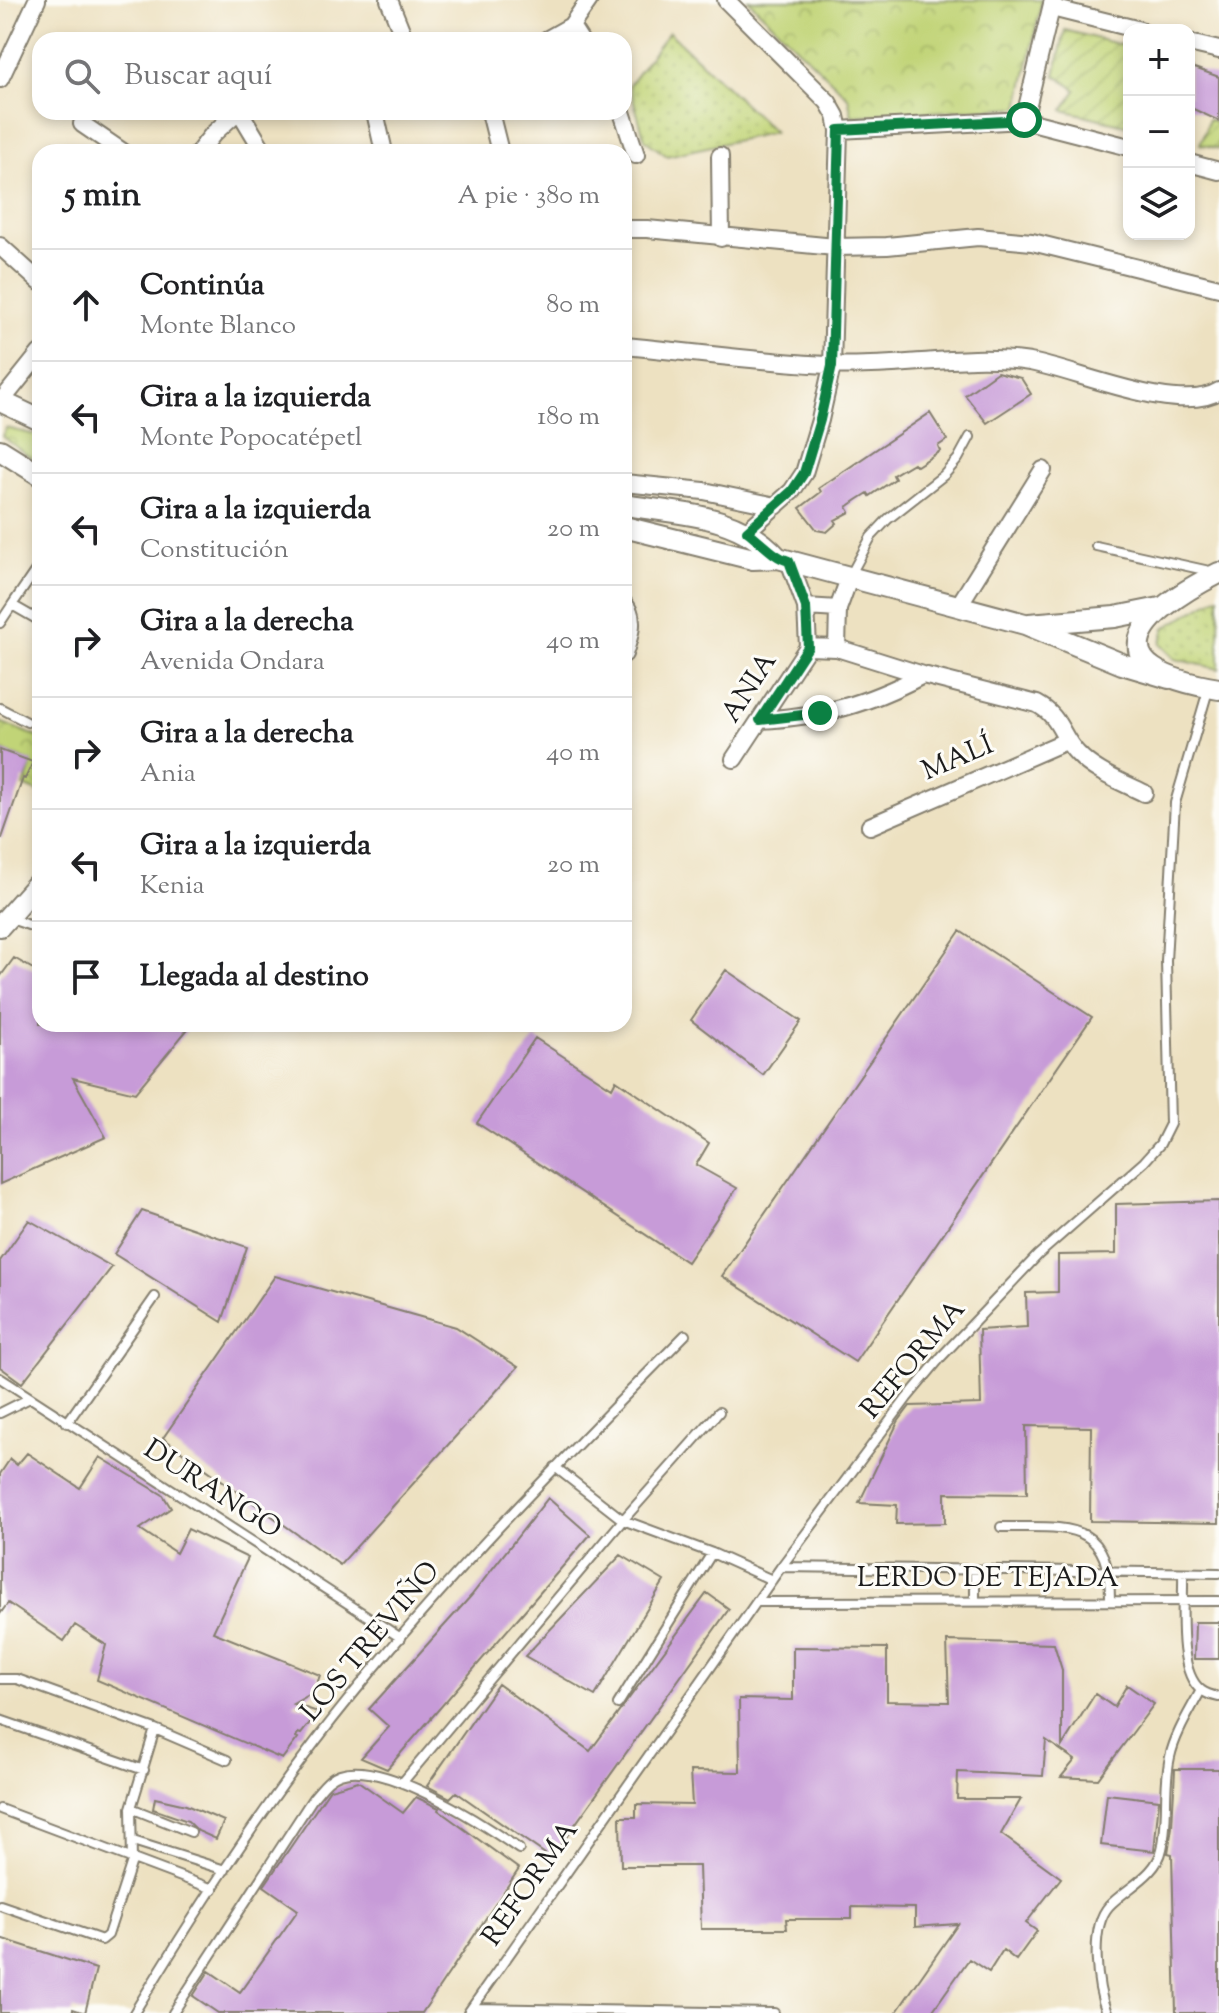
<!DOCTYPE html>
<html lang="es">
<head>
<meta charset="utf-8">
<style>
  body { margin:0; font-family:"Sorts Mill Goudy",serif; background:#f2f2f2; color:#202124 }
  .controls { position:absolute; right:24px; top:24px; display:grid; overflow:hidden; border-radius:16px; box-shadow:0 4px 12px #0003 }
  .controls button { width:72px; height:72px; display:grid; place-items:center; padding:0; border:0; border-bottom:2px solid #e0e0e0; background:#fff; color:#202124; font:40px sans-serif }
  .stop { position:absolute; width:24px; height:24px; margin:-18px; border:6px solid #0b8043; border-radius:50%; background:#fff }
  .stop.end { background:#0b8043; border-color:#fff; box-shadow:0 2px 8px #0008 }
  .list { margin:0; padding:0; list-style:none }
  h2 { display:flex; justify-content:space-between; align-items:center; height:104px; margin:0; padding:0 32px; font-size:34px }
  h2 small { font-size:26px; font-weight:400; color:#757577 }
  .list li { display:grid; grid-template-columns:52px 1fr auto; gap:24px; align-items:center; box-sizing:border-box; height:112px; padding:0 32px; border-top:2px solid #e0e0e0 }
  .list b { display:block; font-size:30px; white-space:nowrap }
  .list p { margin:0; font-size:26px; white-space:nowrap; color:#757577 }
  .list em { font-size:26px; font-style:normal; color:#757577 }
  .icon { flex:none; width:44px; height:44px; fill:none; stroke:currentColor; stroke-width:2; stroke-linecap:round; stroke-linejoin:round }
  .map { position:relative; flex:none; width:1219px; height:2013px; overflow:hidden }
  .search { position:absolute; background:#fff; box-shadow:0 4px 12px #0003; left:32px; top:32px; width:600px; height:88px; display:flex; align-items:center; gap:20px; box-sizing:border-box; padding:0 28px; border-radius:24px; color:#757577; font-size:30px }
  .panel { position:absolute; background:#fff; box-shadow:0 4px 12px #0003; left:32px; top:144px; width:600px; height:888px; border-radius:24px }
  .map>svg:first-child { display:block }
  .grass { fill:url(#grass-dots); stroke:#6e784a; stroke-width:2 }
  .park { fill:url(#park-crowns); stroke:#6e784a; stroke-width:2 }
  .garden { fill:url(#garden-furrows); stroke:#6e784a; stroke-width:2 }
  .building { fill:#c79bd8 }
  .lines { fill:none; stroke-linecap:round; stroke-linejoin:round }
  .service-casing { stroke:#847e6e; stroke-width:12 }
  .minor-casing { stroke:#847e6e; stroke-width:20 }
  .tertiary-casing { stroke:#847e6e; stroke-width:24 }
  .service { stroke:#fff; stroke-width:8 }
  .minor { stroke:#fff; stroke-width:16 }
  .tertiary { stroke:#fff; stroke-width:20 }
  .route { stroke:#0b8043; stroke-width:10 }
  .labels { text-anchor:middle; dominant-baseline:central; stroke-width:6; stroke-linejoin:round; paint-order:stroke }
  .street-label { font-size:28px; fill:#1c1c1c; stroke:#fdfcf7 }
</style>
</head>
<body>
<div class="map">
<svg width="1219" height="2013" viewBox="0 0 1219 2013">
  <defs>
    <pattern id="grass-dots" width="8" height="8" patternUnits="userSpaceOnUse" patternTransform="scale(2)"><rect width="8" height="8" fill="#c1d477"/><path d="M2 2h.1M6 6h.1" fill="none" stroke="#a5b566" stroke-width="1.8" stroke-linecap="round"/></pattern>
    <pattern id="park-crowns" width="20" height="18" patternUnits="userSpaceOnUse" patternTransform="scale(2)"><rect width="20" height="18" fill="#c1d477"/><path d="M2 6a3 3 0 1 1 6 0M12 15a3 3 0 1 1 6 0" fill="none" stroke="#a5b566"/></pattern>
    <pattern id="garden-furrows" width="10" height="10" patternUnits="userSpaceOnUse" patternTransform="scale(2)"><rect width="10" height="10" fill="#c1d477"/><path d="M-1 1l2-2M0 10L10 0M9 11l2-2" fill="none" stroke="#a5b566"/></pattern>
  </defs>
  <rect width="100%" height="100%" fill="#fdfcf7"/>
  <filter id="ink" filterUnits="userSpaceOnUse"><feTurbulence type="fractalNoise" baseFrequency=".0125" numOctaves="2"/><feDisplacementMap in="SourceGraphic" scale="16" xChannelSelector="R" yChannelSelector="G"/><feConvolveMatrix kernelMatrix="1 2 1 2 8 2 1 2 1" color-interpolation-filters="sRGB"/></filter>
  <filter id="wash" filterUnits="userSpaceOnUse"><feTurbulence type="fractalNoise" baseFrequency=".006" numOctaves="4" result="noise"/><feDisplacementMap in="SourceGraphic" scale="32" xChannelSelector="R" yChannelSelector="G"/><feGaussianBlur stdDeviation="1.8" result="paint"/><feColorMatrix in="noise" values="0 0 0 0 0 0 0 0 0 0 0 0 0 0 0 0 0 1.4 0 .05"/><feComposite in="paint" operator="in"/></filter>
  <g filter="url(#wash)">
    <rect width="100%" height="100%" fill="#ede1c1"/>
    <path class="grass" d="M669 32 774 132 667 156 645 140 629 85Z
      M1219 596V669L1175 659 1160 644 1165 628Z"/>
    <path class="park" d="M748 0H1042L1019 107 852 116 848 97Z
      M6 428 40 436V465L2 436Z
      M0 722 40 738V793L24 786 32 762 0 750Z"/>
    <path class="garden" d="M1065 30 1129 47V126L1063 110 1076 90 1055 75Z
      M1209 119 1219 123V149L1200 144Z"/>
    <g id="blocks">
      <path class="building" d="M1189 66 1219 77V121L1189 107Z
        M997 372 1021 378 1031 394 987 423 965 395Z
        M930 413 947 440 938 446 940 451 917 466 913 463 893 475 895 479 870 496 868 493 857 500 847 507 850 512 835 520 837 523 827 532 817 530 800 508 821 492 819 488Z
        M0 750 33 762 25 779 23 778 2 838H0Z
        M960 931 1092 1017 855 1362 722 1276Z
        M14 958 40 973V1024H192L135 1093 73 1078 106 1137 0 1184V977Z
        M726 970 801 1021 763 1075 691 1020Z
        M535 1038 612 1088 616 1080 709 1143 696 1165 737 1188 687 1262 477 1123Z
        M1219 1201V1523L1090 1521 1091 1427 1026 1426 1027 1494 945 1493V1523L896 1524 897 1505 859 1503 898 1422 910 1406 981 1404 979 1330 1027 1327 1026 1293 1058 1292V1255L1116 1254V1204Z
        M142 1211 247 1247 222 1322 114 1254Z
        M29 1220 112 1267 22 1383 0 1367V1261Z
        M275 1276 456 1327 518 1367 340 1565 163 1438Z
        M27 1453 80 1488 100 1457 163 1495 171 1508 140 1529 176 1553 188 1529 248 1558 213 1632 320 1675 314 1692 293 1704 318 1712 301 1734 298 1733 296 1737 298 1738 282 1759 97 1680 106 1645 75 1625 64 1641 8 1603 0 1614V1474L10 1459 17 1465Z
        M548 1498 590 1535 387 1769 361 1758 389 1727 369 1709 471 1596Z
        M621 1555 664 1581 595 1696 525 1656Z
        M707 1593 729 1609 551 1858 456 1792 450 1798 427 1786 498 1684 590 1751Z
        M1195 1622H1219V1659H1194Z
        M947 1641 1054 1644 1062 1670V1746L1095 1694 1114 1707 1127 1685 1154 1704 1098 1779 1061 1777 1075 1760 1046 1740 1043 1776 958 1772 957 1799H1021L1001 1834 1061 1878 1026 1923 1037 1931 1016 1960 1003 1950 989 1972 969 1959 931 2013H896L958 1924 915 1927V1908L852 1907V1919H786L787 1929H701L699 1866H621L620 1817H636V1804L692 1805 690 1771 740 1772 739 1699 793 1700V1647L887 1648V1701L949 1702Z
        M1175 1769H1219V2013H1176L1172 1854 1168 1853 1172 1827Z
        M358 1781 403 1813 416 1797 439 1808 438 1810 519 1869 422 2013H218L193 1996 209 1971 240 1992 298 1910 264 1886 330 1789Z
        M1107 1794 1159 1800 1154 1851 1101 1845Z
        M155 1798 186 1805 224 1821 216 1839 198 1831 188 1821 153 1809Z
        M0 1938 96 1969 85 2013 73 2009 72 2013H0Z"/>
    </g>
  </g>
  <g filter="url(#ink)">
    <use href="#blocks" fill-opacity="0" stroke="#847e6e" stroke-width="2"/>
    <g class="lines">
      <g class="service-casing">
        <path id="service" d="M1096 546 1214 572
          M40 564 12 605 40 621
          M850 576 871 537 888 519 944 475 958 459 970 437
          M0 623 12 605
          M0 708 27 722
          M8 918 40 929
          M0 1378 401 1638
          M0 1413 30 1398
          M67 1423 155 1297
          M555 1467 623 1520 712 1553 772 1580
          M1001 1527C1065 1528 1111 1517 1110 1601
          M781 1567 1219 1573
          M975 1571V1601
          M1183 1573C1184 1603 1176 1671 1201 1690 1206 1694 1214 1696 1219 1697
          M757 1602 1219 1601
          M0 1679H17L155 1729 227 1760
          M618 1704 712 1553
          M0 1720 144 1770
          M402 1783 623 1520 719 1412
          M131 1808 155 1729
          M0 1809 213 1889
          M133 1841 225 1870
          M0 1905 102 1940 108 1935 132 1861 131 1808 191 1832
          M472 2008 774 2013
          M134 2013C190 1921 249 1828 315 1742 427 1596 557 1465 685 1335
          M173 2013 313 1798C322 1788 328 1778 340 1774 384 1759 483 1824 519 1849
          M468 2013 781 1567 907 1398 942 1356 1038 1255 1144 1162 1160 1144 1170 1124 1166 961 1175 803 1209 687
          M1107 2013C1097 1988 1089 1928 1109 1906 1126 1888 1157 1875 1162 1849 1169 1819 1163 1787 1170 1757 1175 1734 1190 1711 1201 1690"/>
      </g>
      <g class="minor-casing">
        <path id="minor" d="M389 0 405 40
          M726 0 828 102 836 116 839 130 832 366 820 420 804 473 792 491 747 531
          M1052 8 1140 30
          M571 26 580 40
          M546 40 571 26 589 0
          M1189 43 1219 50
          M0 79 37 0
          M240 112 264 152
          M375 112 384 152
          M490 112 500 152
          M622 112 636 155
          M1024 120 1053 0
          M82 124 123 152
          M839 130 1024 120 1129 147
          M199 152 213 134 237 112
          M720 156 721 238
          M1189 163 1219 171
          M624 229H647L835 247 887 246 978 237 1032 242 1219 288
          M0 246 40 282
          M624 346C692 352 761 362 830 365 897 369 963 352 1030 362 1076 370 1179 416 1219 391
          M0 403 40 353
          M624 483 704 491 776 506
          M789 561 806 607 808 647
          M624 604C637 617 629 638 624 654
          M959 605 1043 470
          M806 607 838 609
          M808 647 837 648 923 675 1037 704C1061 717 1060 735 1077 753 1094 772 1122 782 1144 793
          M837 648 838 609 850 576
          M760 720C825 716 865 705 923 675
          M734 759 808 647
          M870 826 1066 741"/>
      </g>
      <g class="tertiary-casing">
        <path id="tertiary" d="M0 401 40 420
          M0 450 40 475
          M624 505C680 514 738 513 778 558
          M624 527 753 559 778 558 1025 624 1122 664 1169 678
          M1219 573C1134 615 1092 669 1219 689
          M1029 624 1115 617 1160 608
          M0 926 40 881"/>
      </g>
      <use href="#service" class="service"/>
      <use href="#minor" class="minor"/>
      <use href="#tertiary" class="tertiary"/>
    </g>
  </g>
  <g class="lines" filter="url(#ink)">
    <path class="route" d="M820 713 760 720 808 647 806 607 789 561C773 557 761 541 747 531L792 491 804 473 820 420 832 366 839 130 1024 120"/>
  </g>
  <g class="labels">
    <g class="street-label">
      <text transform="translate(750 688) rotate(-57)">ANIA</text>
      <text transform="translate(958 759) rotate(-23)">MALÍ</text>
      <text transform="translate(914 1360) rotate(-50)">REFORMA</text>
      <text transform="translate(212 1490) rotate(33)">DURANGO</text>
      <text x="988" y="1579">LERDO DE TEJADA</text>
      <text transform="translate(371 1642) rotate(-50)">LOS TREVIÑO</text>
      <text transform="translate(531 1884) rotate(-55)">REFORMA</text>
    </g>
  </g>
</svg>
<div class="controls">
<button>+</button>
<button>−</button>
<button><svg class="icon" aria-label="layers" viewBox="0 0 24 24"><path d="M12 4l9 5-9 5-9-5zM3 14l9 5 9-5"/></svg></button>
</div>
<div class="stop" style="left:1024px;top:120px"></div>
<div class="stop end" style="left:820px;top:713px"></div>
<div class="search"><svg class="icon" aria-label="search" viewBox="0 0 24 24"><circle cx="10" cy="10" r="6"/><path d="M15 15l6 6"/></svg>Buscar aquí</div>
<section class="panel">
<h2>5 min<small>A pie · 380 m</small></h2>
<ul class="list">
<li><svg class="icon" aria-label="ahead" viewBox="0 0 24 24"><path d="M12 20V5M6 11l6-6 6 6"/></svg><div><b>Continúa</b><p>Monte Blanco</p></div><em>80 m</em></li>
<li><svg class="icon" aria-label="left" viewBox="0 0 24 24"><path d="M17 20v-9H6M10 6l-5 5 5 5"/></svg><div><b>Gira a la izquierda</b><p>Monte Popocatépetl</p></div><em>180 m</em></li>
<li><svg class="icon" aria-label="left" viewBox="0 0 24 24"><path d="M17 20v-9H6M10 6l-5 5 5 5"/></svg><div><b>Gira a la izquierda</b><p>Constitución</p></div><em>20 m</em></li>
<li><svg class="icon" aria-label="right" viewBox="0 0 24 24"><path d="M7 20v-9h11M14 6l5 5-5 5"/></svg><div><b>Gira a la derecha</b><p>Avenida Ondara</p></div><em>40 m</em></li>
<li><svg class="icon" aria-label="right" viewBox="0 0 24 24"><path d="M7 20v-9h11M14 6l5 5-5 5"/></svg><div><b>Gira a la derecha</b><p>Ania</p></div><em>40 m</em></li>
<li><svg class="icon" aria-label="left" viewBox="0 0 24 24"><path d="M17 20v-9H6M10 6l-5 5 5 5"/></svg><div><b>Gira a la izquierda</b><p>Kenia</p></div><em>20 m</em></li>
<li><svg class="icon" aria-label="arrive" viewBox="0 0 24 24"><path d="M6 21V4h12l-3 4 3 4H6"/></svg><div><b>Llegada al destino</b></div></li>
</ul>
</section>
</div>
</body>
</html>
